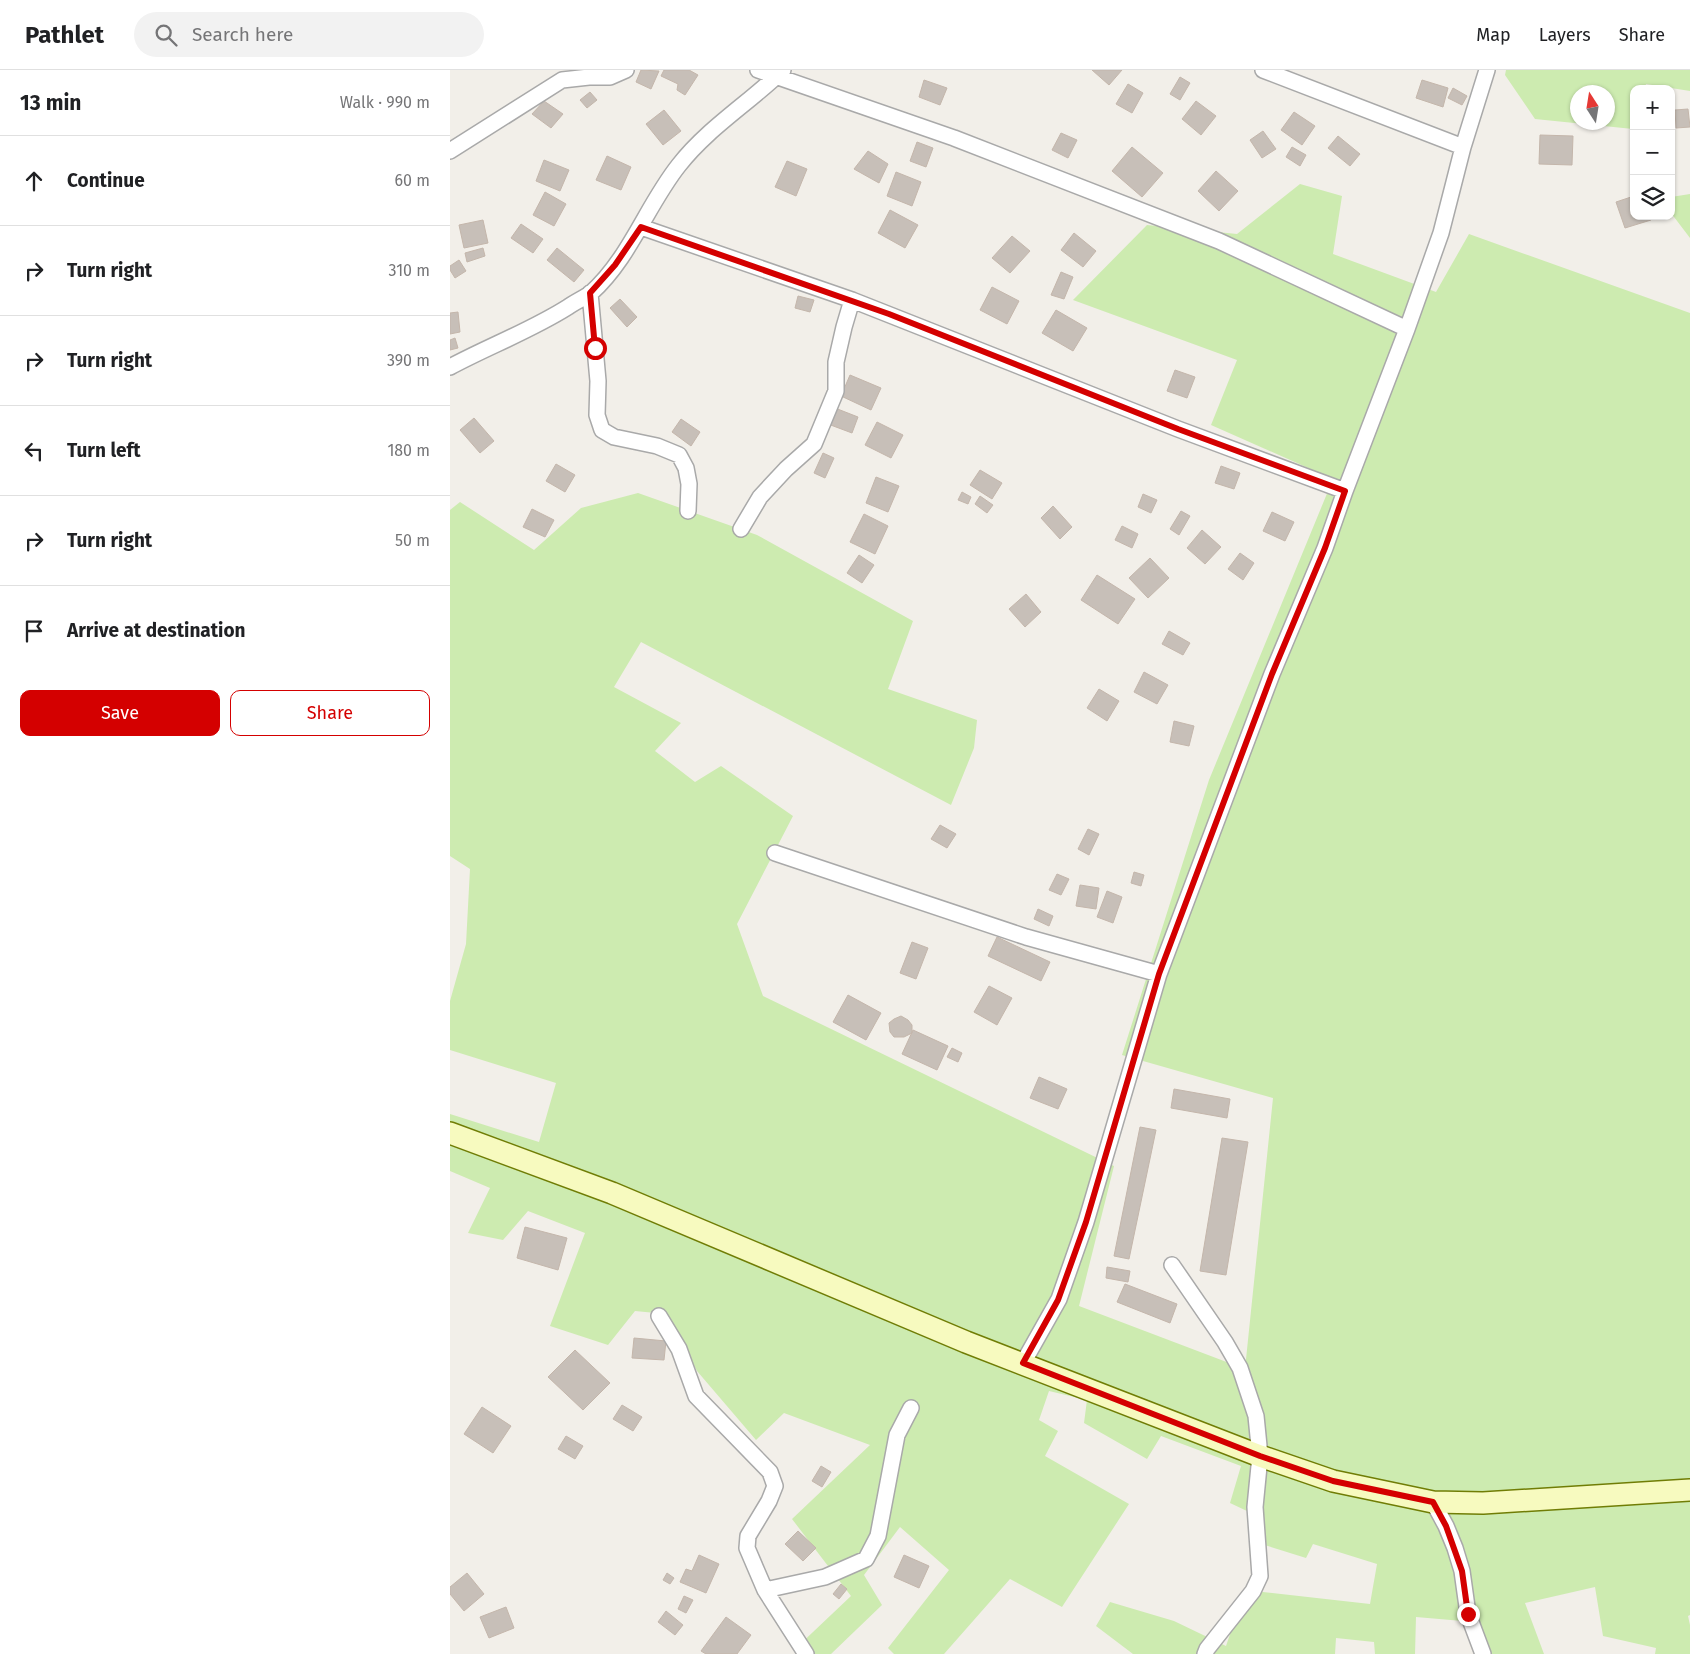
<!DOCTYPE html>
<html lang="en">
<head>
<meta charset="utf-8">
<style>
  body { margin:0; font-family:"Fira Sans",sans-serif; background:#f2f2f2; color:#202124 }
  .controls { position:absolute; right:15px; top:15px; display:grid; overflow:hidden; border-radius:10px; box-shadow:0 1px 4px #0004 }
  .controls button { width:45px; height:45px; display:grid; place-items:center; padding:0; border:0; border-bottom:1px solid #e0e0e0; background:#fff; color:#202124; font:25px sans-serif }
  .compass { position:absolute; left:1120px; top:15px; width:45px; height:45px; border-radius:50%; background:#fff; box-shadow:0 1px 4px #0004; rotate:348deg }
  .stop { position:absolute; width:15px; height:15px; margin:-11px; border:4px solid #d40000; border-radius:50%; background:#fff }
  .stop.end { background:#d40000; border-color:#fff; box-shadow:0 1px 5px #0008 }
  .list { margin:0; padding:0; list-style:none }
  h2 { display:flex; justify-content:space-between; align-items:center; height:65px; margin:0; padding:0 20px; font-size:21px }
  h2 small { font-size:16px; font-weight:400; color:#757577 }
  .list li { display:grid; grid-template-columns:32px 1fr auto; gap:15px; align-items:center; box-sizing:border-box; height:90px; padding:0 20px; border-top:1px solid #e0e0e0 }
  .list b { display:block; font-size:19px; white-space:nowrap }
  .list em { font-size:16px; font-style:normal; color:#757577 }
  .actions { display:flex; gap:10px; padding:15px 20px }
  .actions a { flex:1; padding:11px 0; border:1px solid #d40000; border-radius:10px; text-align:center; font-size:18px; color:#d40000 }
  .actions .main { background:#d40000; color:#fff }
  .icon { flex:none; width:28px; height:28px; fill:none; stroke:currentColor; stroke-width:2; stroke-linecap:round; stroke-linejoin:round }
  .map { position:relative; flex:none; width:1240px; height:1584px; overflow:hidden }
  header { display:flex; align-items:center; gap:30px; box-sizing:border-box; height:70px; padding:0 25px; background:#fff; border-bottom:1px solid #e0e0e0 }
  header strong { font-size:24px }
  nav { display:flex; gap:28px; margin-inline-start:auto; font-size:18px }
  .search { width:350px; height:45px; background:#f2f2f2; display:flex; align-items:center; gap:12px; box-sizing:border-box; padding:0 18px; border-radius:28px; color:#757577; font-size:19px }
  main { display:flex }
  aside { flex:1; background:#fff }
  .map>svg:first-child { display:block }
  .grass { fill:#cdebb0; fill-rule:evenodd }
  .building { fill:#c7bfb8; stroke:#c4b6ab }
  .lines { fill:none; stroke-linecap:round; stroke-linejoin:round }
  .street-casing { stroke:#a9a9a9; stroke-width:18 }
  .secondary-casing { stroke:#707d05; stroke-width:24 }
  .street { stroke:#fff; stroke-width:15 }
  .secondary { stroke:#f7fabf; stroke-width:21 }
  .route { stroke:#d40000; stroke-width:6 }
</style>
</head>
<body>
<header>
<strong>Pathlet</strong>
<div class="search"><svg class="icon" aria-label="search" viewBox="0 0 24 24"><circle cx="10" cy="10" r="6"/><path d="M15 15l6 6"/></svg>Search here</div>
<nav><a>Map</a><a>Layers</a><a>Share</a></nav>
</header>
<main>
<aside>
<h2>13 min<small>Walk · 990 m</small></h2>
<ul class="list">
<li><svg class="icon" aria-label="ahead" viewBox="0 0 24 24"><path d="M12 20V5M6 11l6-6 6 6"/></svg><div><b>Continue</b></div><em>60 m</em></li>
<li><svg class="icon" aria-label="right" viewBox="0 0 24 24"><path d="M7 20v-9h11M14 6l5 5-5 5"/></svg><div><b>Turn right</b></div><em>310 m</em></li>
<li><svg class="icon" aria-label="right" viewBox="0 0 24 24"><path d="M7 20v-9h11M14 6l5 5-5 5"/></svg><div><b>Turn right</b></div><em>390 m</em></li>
<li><svg class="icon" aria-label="left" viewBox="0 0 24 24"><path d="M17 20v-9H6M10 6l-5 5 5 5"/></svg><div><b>Turn left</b></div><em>180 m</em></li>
<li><svg class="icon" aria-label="right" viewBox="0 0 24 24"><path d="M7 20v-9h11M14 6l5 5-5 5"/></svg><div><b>Turn right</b></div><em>50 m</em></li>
<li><svg class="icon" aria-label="arrive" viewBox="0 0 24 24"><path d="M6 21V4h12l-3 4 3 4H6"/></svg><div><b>Arrive at destination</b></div></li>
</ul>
<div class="actions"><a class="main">Save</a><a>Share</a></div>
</aside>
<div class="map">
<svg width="1240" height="1584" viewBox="0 0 1240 1584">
  <rect width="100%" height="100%" fill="#f2efe9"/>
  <path class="grass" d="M1056 0H1240V21L1196 14 1195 19H1184L1183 59 1085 49 1055 5ZM1128 22H1158V52H1128Z
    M850 114 892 126 883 184 986 222 1019 164 1240 243V1545L1238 1546 1240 1555V1584H1205L1206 1578 1153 1566 1145 1517 1075 1533 1094 1584H1029L1024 1552 966 1547 965 1584H925L924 1572 886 1568 885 1584H683L646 1556 660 1532 724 1551 776 1576 795 1520 920 1534 927 1494 863 1474 856 1488 805 1472 814 1449 780 1433 791 1396 711 1366 697 1389 634 1353 637 1330 599 1321 589 1350 608 1361 595 1386 679 1434 612 1537 560 1509 494 1584H444L438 1578 499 1500 450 1457 414 1505 432 1535 381 1584H347L344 1580 401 1526 342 1449 420 1375 334 1343 306 1370 247 1301 216 1244 185 1241 158 1275 100 1256 135 1163 78 1141 53 1170 18 1163 40 1118 0 1101V1044L89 1072 106 1013 0 980V931L16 874 20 799 0 786V440L10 432 84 480 131 438 188 423 307 465 463 551 438 619 527 650 524 678 501 735 191 572 164 617 231 653 205 681 245 712 271 696 343 746 287 854 313 926 664 1096 629 1236 795 1299 823 1028 672 985 759 710 883 409 761 355 787 290 623 230 697 155 787 164Z
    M1240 124V168L1221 143V127Z"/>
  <path class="building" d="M191 0 209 1 201 19 186 12Z
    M214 0H239L248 5 235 25 227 20 228 14 211 6Z
    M642 0H672L659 15Z
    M730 7 740 13 730 30 720 24Z
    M474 10 497 18 490 35 469 27Z
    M972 10 998 18 993 37 966 28Z
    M678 14 693 23 682 43 666 34Z
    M1003 18 1017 26 1012 35 998 28Z
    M140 22 147 30 137 38 130 30Z
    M94 31 113 44 101 58 82 44Z
    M746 31 766 46 751 65 732 49Z
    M1238 39 1240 57 1226 58 1225 40Z
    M214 40 231 61 213 75 196 54Z
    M844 42 865 56 852 75 831 60Z
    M813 61 826 79 812 88 800 70Z
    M611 63 627 70 618 88 602 80Z
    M1090 65 1123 66 1122 95 1089 94Z
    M888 66 910 84 900 96 878 78Z
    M467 72 483 78 476 97 460 91Z
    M682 77 713 103 692 127 662 101Z
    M842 77 856 85 850 96 836 87Z
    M418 81 438 94 429 113 404 99Z
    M157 86 181 97 171 120 146 110Z
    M94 90 119 100 110 121 86 111Z
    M337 91 357 99 346 126 325 117Z
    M766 101 788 121 769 141 748 121Z
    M446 102 471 112 462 136 437 126Z
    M95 122 116 134 104 156 83 145Z
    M1184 126V146H1200L1201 150 1175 158 1166 132Z
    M440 140 468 155 455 178 428 163Z
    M33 150 38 173 14 178 9 155Z
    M71 154 93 169 83 183 61 168Z
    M624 163 646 181 633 197 611 180Z
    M562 166 580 181 560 203 542 188Z
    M33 178 35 186 17 192 15 183Z
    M107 178 134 200 124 212 97 190Z
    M9 190 16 201 5 208 0 200V196Z
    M611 202 623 207 614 229 601 225Z
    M542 217 569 231 557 254 530 240Z
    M348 226 364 230 360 242 345 238Z
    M170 229 187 247 177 257 160 238Z
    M606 240 637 258 623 281 592 263Z
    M8 242 10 262 0 264V243Z
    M5 268 8 278 0 280V270Z
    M725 300 745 307 737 328 717 321Z
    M400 305 431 318 421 340 391 326Z
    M385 338 408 347 402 363 378 354Z
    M24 348 44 371 30 383 10 360Z
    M231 349 250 362 241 376 222 362Z
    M427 352 453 365 441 388 415 375Z
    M373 383 384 388 375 408 364 403Z
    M106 394 125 405 115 422 96 411Z
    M771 396 790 403 784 419 765 413Z
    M530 400 552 413 542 429 520 415Z
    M426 407 449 416 438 442 416 433Z
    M512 422 521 427 518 434 508 430Z
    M693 424 707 430 701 443 688 437Z
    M530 426 543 435 537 443 525 434Z
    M603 436 622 457 610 469 591 448Z
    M82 439 104 450 95 467 73 457Z
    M731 441 740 446 729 465 720 459Z
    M822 442 844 452 835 471 813 461Z
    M414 444 438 456 425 484 400 472Z
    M672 456 688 464 682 478 665 470Z
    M752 460 771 477 755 494 737 478Z
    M790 483 804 493 793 510 778 499Z
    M409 485 424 495 412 513 397 503Z
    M700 488 719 508 698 528 679 508Z
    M647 505 685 529 668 554 631 530Z
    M576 524 591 542 575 557 559 539Z
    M719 561 740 573 733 585 712 574Z
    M694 602 718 615 707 634 684 622Z
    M649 619 669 631 657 651 637 638Z
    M724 651 744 656 739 676 720 672Z
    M490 755 506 764 497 778 481 769Z
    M638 759 649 764 639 785 628 779Z
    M684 802 694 805 691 816 681 813Z
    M607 804 619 809 611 825 599 820Z
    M630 815 649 818 646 839 626 836Z
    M657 821 672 827 663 853 647 847Z
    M588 839 603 846 599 856 584 849Z
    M547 867 600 892 591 911 538 886Z
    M462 872 478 878 466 909 450 903Z
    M539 916 562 928 547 955 524 942Z
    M398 925 431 943 416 970 383 952Z
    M451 946 458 950 462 955V963L454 967H444L440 962 439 953 444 949Z
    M463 960 498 976 487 1000 452 984Z
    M502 978 512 983 508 992 497 987Z
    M589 1007 617 1019 608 1039 580 1028Z
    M724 1019 780 1029 777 1048 721 1038Z
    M690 1057 706 1060 679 1189 664 1186Z
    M772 1068 798 1072 776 1205 750 1201Z
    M75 1157 117 1168 108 1200 67 1188Z
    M657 1197 680 1201 678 1212 656 1208Z
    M675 1214 727 1234 720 1253 667 1232Z
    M184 1268 216 1271 214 1290 182 1288Z
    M125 1280 160 1313 133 1340 98 1307Z
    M172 1335 192 1347 183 1361 163 1349Z
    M32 1337 61 1356 43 1383 14 1364Z
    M116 1366 133 1376 125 1389 108 1379Z
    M371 1396 381 1402 372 1417 362 1411Z
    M348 1461 366 1478 353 1491 335 1474Z
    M249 1485 269 1494 256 1523 230 1512 236 1499 242 1501Z
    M454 1485 479 1496 469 1518 444 1507Z
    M17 1503 34 1524 14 1541 0 1524V1517Z
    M217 1503 224 1508 220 1514 213 1510Z
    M391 1514 397 1519 389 1529 383 1524Z
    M234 1526 243 1530 236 1543 228 1539Z
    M56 1537 64 1558 39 1568 30 1547Z
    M216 1541 233 1555 225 1565 208 1552Z
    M276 1547 301 1565 287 1584H256L251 1581Z"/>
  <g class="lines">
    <g class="street-casing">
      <path id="street" d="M308 0 504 68 769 171 957 259
        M813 0 1013 77
        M0 81 112 10 139 7H160L176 0
        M191 157 402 230 728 359 895 421
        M140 223 148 311 147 345 152 360 164 367 207 376 229 385 236 398 239 414 238 441
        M0 297C39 276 80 261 118 237 125 232 134 228 141 223 180 188 197 135 229 95 258 58 299 33 333 0
        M291 459 310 427 336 399 364 374 386 321V292L394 257 402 230
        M325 783 576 867 709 904
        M722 1195 775 1272 790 1298 806 1346 810 1386 805 1437 810 1506 803 1521 757 1579 755 1584
        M209 1246 229 1279 246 1326 320 1402 325 1416 319 1431 298 1466 297 1478 315 1520 356 1584
        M573 1293 609 1229 636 1152 709 904 822 604 875 478 895 421 957 259 991 163 1013 77 1037 0
        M983 1432 996 1456 1005 1478 1012 1501 1018 1544 1033 1584
        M315 1520 375 1507 416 1489 428 1466 447 1365 461 1338"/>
    </g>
    <g class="secondary-casing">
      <path id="secondary" d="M0 1063 162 1123 516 1272 810 1386 883 1411 983 1432 1033 1433 1240 1420"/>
    </g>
    <use href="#street" class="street"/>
    <use href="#secondary" class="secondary"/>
  </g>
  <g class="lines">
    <path class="route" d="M145 278 140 223 165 195 191 157 439 244 728 359 895 421 875 478 822 604 709 904 636 1152 608 1230 573 1293 810 1386 883 1411 983 1432 996 1456 1012 1501 1018 1544"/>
  </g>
</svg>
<div class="controls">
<button>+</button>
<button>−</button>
<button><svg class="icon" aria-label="layers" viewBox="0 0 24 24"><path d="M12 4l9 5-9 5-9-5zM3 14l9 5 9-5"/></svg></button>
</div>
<svg class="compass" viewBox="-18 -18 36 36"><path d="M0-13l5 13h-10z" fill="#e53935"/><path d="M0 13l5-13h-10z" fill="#757577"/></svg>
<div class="stop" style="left:145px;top:278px"></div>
<div class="stop end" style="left:1018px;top:1544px"></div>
</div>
</main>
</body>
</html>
